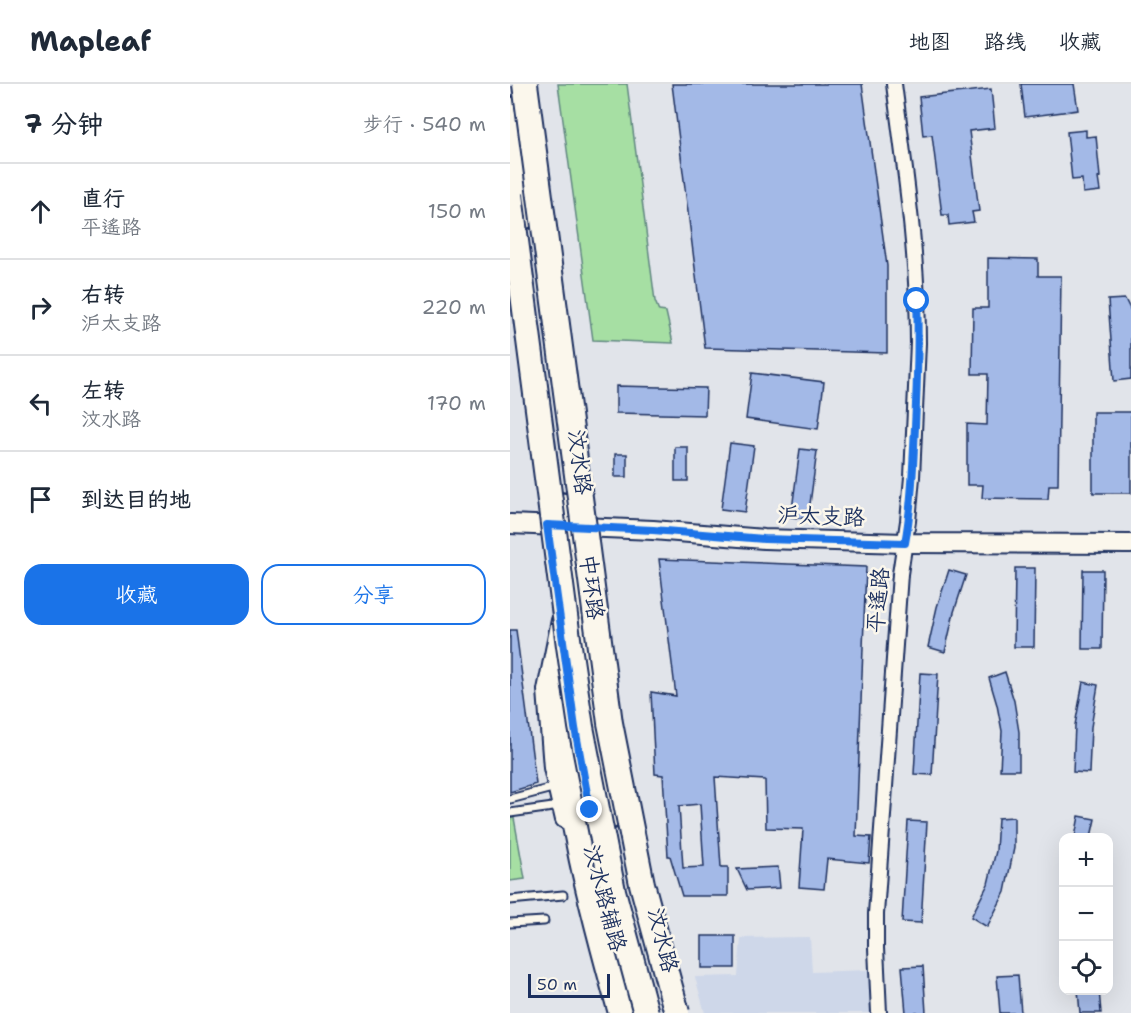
<!DOCTYPE html>
<html lang="zh">
<head>
<meta charset="utf-8">
<style>
  body { margin:0; font-family:"Shantell Sans","LXGW WenKai TC",sans-serif; background:#f2f2f3; color:#1f2937 }
  .controls { position:absolute; right:18px; bottom:18px; display:grid; overflow:hidden; border-radius:12px; box-shadow:0 6px 24px #0002 }
  .controls button { width:54px; height:54px; display:grid; place-items:center; padding:0; border:0; border-bottom:2px solid #e0e1e3; background:#fff; color:#1f2937; font:30px sans-serif }
  .scale { position:absolute; left:18px; bottom:15px; width:82px; box-sizing:border-box; padding-left:6px; border:3px solid #1b2f5e; border-top:0; font-size:16px; line-height:21px; white-space:nowrap; color:#1b2f5e; -webkit-text-stroke:4px #fbf7ec; paint-order:stroke }
  .stop { position:absolute; width:18px; height:18px; margin:-14px; border:4px solid #1a73e8; border-radius:50%; background:#fff }
  .stop.end { background:#1a73e8; border-color:#fff; box-shadow:0 2px 6px #0008 }
  .list { margin:0; padding:0; list-style:none }
  h2 { display:flex; justify-content:space-between; align-items:center; height:78px; margin:0; padding:0 24px; font-size:26px }
  h2 small { font-size:20px; font-weight:400; color:#747a83 }
  .list li { display:grid; grid-template-columns:39px 1fr auto; gap:18px; align-items:center; box-sizing:border-box; height:96px; padding:0 24px; border-top:2px solid #e0e1e3 }
  .list b { display:block; font-size:22px; white-space:nowrap }
  .list p { margin:0; font-size:20px; white-space:nowrap; color:#747a83 }
  .list em { font-size:20px; font-style:normal; color:#747a83 }
  .actions { display:flex; gap:12px; padding:18px 24px }
  .actions a { flex:1; padding:14px 0; border:2px solid #1a73e8; border-radius:18px; text-align:center; font-size:21px; color:#1a73e8 }
  .actions .main { background:#1a73e8; color:#fff }
  .icon { flex:none; width:33px; height:33px; fill:none; stroke:currentColor; stroke-width:2; stroke-linecap:round; stroke-linejoin:round }
  .map { position:relative; flex:none; width:621px; height:929px; overflow:hidden }
  header { display:flex; align-items:center; gap:36px; box-sizing:border-box; height:84px; padding:0 30px; background:#fff; border-bottom:2px solid #e0e1e3 }
  header strong { font-size:28px }
  nav { display:flex; gap:33px; margin-inline-start:auto; font-size:21px }
  main { display:flex }
  aside { flex:1; background:#fff }
  .map>svg:first-child { display:block }
  .built { fill:#ced7e9 }
  .green { fill:#a6dfa3; stroke:#608780; stroke-width:1.5 }
  .building { fill:#a3b9e7; stroke:#1b2f5e; stroke-width:1.5; fill-rule:evenodd }
  .lines { fill:none; stroke-linecap:round; stroke-linejoin:round }
  .lane-casing { stroke:#1b2f5e; stroke-width:11 }
  .street-casing { stroke:#1b2f5e; stroke-width:18 }
  .secondary-casing { stroke:#1b2f5e; stroke-width:22 }
  .primary-casing { stroke:#1b2f5e; stroke-width:26 }
  .highway-casing { stroke:#1b2f5e; stroke-width:28 }
  .lane { stroke:#fbf7ec; stroke-width:7 }
  .street { stroke:#fbf7ec; stroke-width:14 }
  .secondary { stroke:#fbf7ec; stroke-width:18 }
  .primary { stroke:#fbf7ec; stroke-width:21 }
  .highway { stroke:#fbf7ec; stroke-width:24 }
  .highway-bridge-casing { stroke:#1b2f5e; stroke-width:28; stroke-linecap:butt }
  .highway-bridge { stroke:#fbf7ec; stroke-width:24 }
  .route { stroke:#1a73e8; stroke-width:8 }
  .labels { text-anchor:middle; dominant-baseline:central; stroke-width:5; stroke-linejoin:round; paint-order:stroke }
  .street-label { font-size:22px; fill:#1b2f5e; stroke:#fbf7ec }
</style>
</head>
<body>
<header>
<strong>Mapleaf</strong>
<nav><a>地图</a><a>路线</a><a>收藏</a></nav>
</header>
<main>
<aside>
<h2>7 分钟<small>步行 · 540 m</small></h2>
<ul class="list">
<li><svg class="icon" aria-label="ahead" viewBox="0 0 24 24"><path d="M12 20V5M6 11l6-6 6 6"/></svg><div><b>直行</b><p>平遥路</p></div><em>150 m</em></li>
<li><svg class="icon" aria-label="right" viewBox="0 0 24 24"><path d="M7 20v-9h11M14 6l5 5-5 5"/></svg><div><b>右转</b><p>沪太支路</p></div><em>220 m</em></li>
<li><svg class="icon" aria-label="left" viewBox="0 0 24 24"><path d="M17 20v-9H6M10 6l-5 5 5 5"/></svg><div><b>左转</b><p>汶水路</p></div><em>170 m</em></li>
<li><svg class="icon" aria-label="arrive" viewBox="0 0 24 24"><path d="M6 21V4h12l-3 4 3 4H6"/></svg><div><b>到达目的地</b></div></li>
</ul>
<div class="actions"><a class="main">收藏</a><a>分享</a></div>
</aside>
<div class="map">
<svg width="621" height="929" viewBox="0 0 621 929">
  <rect width="100%" height="100%" fill="#e1e4ea"/>
  <filter id="ink" filterUnits="userSpaceOnUse"><feTurbulence type="fractalNoise" baseFrequency=".0167" numOctaves="2"/><feDisplacementMap in="SourceGraphic" scale="12" xChannelSelector="R" yChannelSelector="G"/><feConvolveMatrix kernelMatrix="1 2 1 2 8 2 1 2 1" color-interpolation-filters="sRGB"/></filter>
  <g filter="url(#ink)">
    <path class="built" d="M300 853 302 888 358 886 360 929H195L185 893 228 892 231 854Z"/>
    <path class="green" d="M48 0H117L145 217 149 227 156 228 163 259 83 256Z
      M4 734 15 795 0 797V735Z"/>
    <path class="building" d="M162 0H352L377 182V269L195 264Z
      M511 0H564L568 26 515 33Z
      M481 5 485 44 459 47 469 127 462 128 464 138 439 141 438 131H432L422 51 413 52 409 13Z
      M576 46V53L586 52 590 93 588 94 590 107 573 109 572 95 562 96 557 48Z
      M478 174 528 175V192H551L548 401H539L538 415 472 414 473 401H457V340L477 341 478 290H462L463 224H478Z
      M615 215 621 227V295L604 297 598 216Z
      M242 289 314 298 308 345 236 335Z
      M106 302 196 304 195 331 106 329Z
      M583 328H621V409H583Z
      M220 359 244 362 235 428 211 425Z
      M165 363H178V397H165Z
      M290 365 307 367 298 435 281 433Z
      M105 370H117V393H105Z
      M149 475 356 483 346 752 361 753 359 779 317 775 314 805 289 803 293 745 256 744 255 696 205 693 211 783H218V812H172L160 772H158L153 691 145 690 141 608 166 612ZM190 720 194 783 173 784 169 722Z
      M505 484H525L524 563H504Z
      M439 486 456 491 444 528 435 568 418 563 427 523Z
      M573 486H593L592 565H572Z
      M0 546H6L26 700 0 708Z
      M495 588 504 617 509 648V686H490L492 647 487 621 479 594Z
      M410 589 428 590 422 691 404 690Z
      M573 598 588 601 581 643 579 689 563 688 565 641Z
      M569 732 585 735 581 753H565Z
      M504 733V764L495 808 477 843 461 833 478 800 486 767 488 734Z
      M398 737 417 738 411 839 392 838Z
      M268 783 270 804 237 806 227 785Z
      M192 852H225V884H192Z
      M413 882 416 929H396L392 883Z
      M508 891 511 929H490L487 892Z
      M568 906H589L591 929H570Z"/>
    <g class="lines">
      <g class="lane-casing">
        <path id="lane" d="M0 715 46 703
          M0 729 50 722
          M0 816 53 811
          M0 839 34 837"/>
      </g>
      <g class="street-casing">
        <path id="street" d="M49 536 35 606 41 684 53 736
          M369 929 366 864V830L390 490 398 437 402 393 408 259C408 172 395 86 384 0"/>
      </g>
      <g class="secondary-casing">
        <path id="secondary" d="M0 440 143 446 254 455 395 459 621 460"/>
      </g>
      <g class="primary-casing">
        <path id="primary" d="M0 24 14 134
          M52 420 100 734"/>
      </g>
      <g class="highway-casing">
        <path id="highway" d="M54 563C53 581 50 600 51 618 54 722 83 829 111 929"/>
      </g>
      <use href="#lane" class="lane"/>
      <use href="#street" class="street"/>
      <use href="#secondary" class="secondary"/>
      <use href="#primary" class="primary"/>
      <use href="#highway" class="highway"/>
      <g class="highway-bridge-casing">
        <path id="highway-bridge" d="M15 0 100 639 132 800 167 929
          M0 111 59 562 71 643 103 807 136 929"/>
      </g>
      <use href="#highway-bridge" class="highway-bridge"/>
    </g>
  </g>
  <g class="lines" filter="url(#ink)">
    <path class="route" d="M80 726 65 644 37 441 143 446 254 455 395 459C402 421 403 381 405 343 407 301 409 259 407 217"/>
  </g>
  <g class="labels">
    <g class="street-label">
      <text transform="translate(70 378) rotate(83)">汶水路</text>
      <text transform="translate(311 432) rotate(2)">沪太支路</text>
      <text transform="translate(82 503) rotate(83)">中环路</text>
      <text transform="translate(368 516) rotate(-85)">平遥路</text>
      <text transform="translate(95 814) rotate(75)">汶水路辅路</text>
      <text transform="translate(153 856) rotate(76)">汶水路</text>
    </g>
  </g>
</svg>
<div class="controls">
<button>+</button>
<button>−</button>
<button><svg class="icon" aria-label="locate" viewBox="0 0 24 24"><circle cx="12" cy="12" r="6"/><path d="M12 2v4M12 18v4M2 12h4M18 12h4"/></svg></button>
</div>
<div class="scale">50 m</div>
<div class="stop" style="left:407px;top:217px"></div>
<div class="stop end" style="left:80px;top:726px"></div>
</div>
</main>
</body>
</html>
